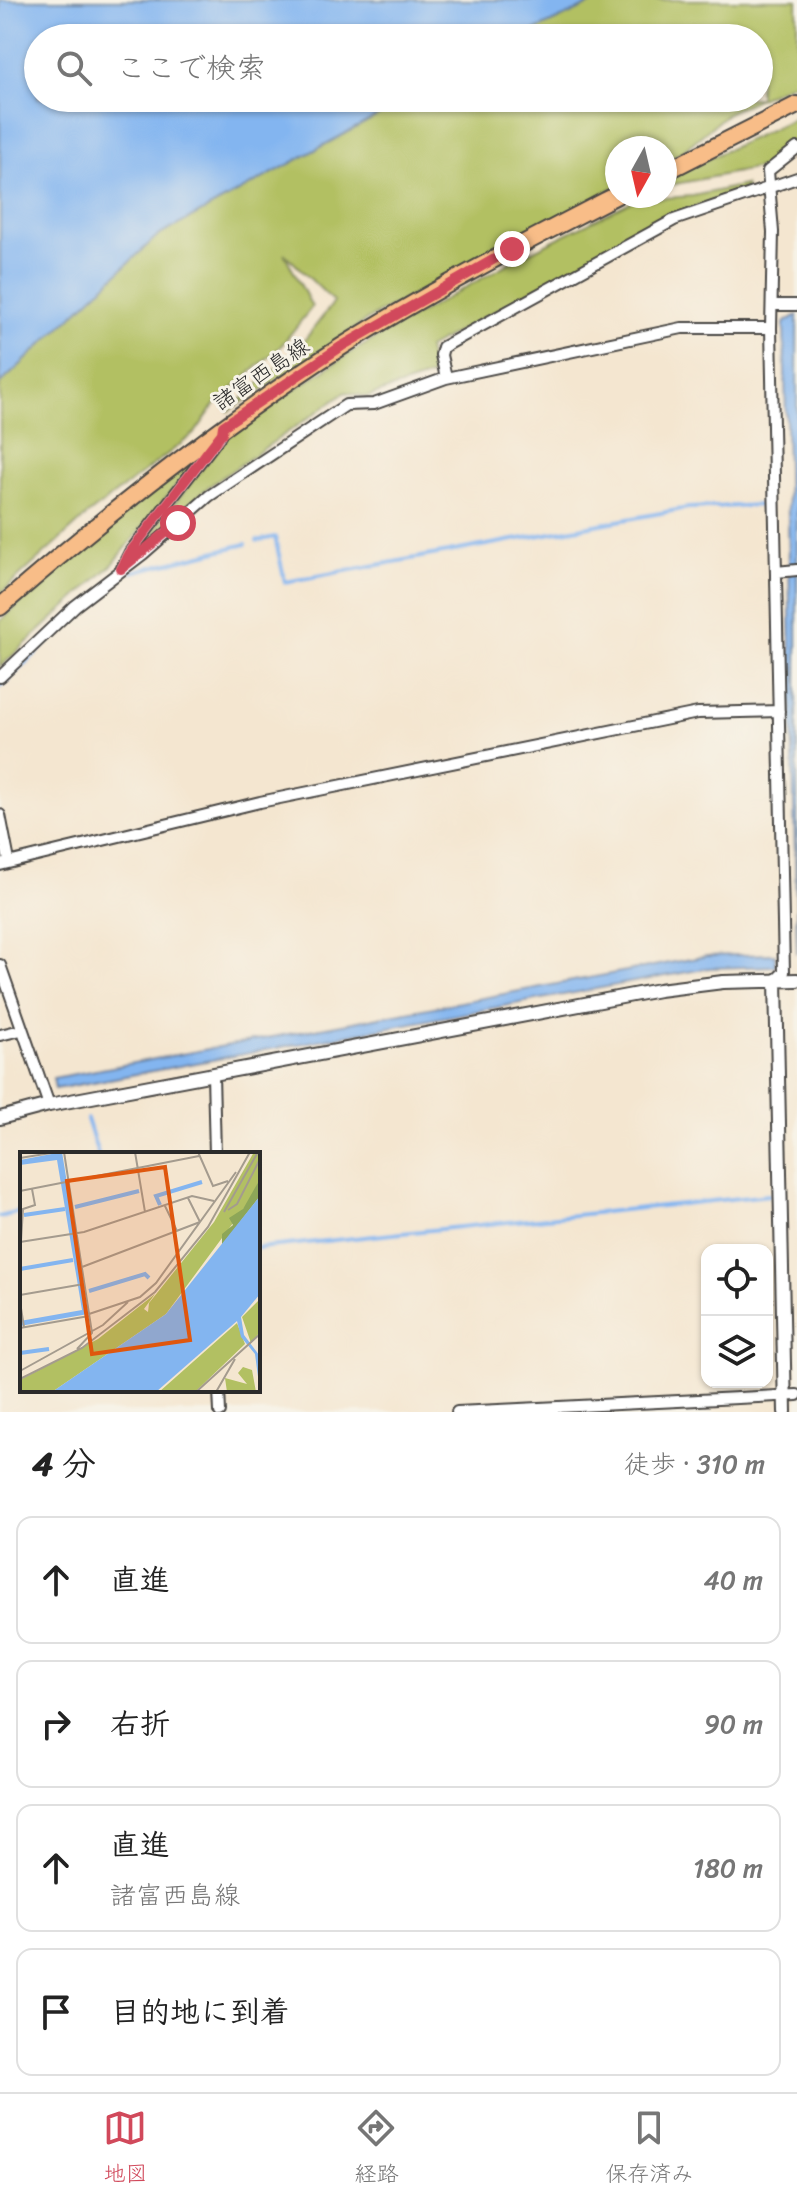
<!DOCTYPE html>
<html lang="ja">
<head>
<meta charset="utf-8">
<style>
  body { margin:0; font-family:Sriracha,"Klee One",sans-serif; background:#f2f2f2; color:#222 }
  .controls { position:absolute; right:24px; bottom:24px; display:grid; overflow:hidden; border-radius:16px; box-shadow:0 2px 6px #0004 }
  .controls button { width:72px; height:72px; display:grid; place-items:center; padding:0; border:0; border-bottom:2px solid #e0e0e0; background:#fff; color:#222; font:40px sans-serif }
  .compass { position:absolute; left:605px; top:136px; width:72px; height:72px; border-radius:50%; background:#fff; box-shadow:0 2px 6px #0004; rotate:188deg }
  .stop { position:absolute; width:24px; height:24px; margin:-18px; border:6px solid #d1495b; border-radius:50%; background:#fff }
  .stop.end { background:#d1495b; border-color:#fff; box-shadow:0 2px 8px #0008 }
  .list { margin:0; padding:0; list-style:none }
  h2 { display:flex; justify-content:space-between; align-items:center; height:104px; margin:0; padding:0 32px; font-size:34px }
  h2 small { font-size:26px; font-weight:400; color:#767676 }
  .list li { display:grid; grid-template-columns:52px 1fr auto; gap:24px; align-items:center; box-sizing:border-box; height:128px; margin:0 16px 16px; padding:0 16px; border:2px solid #e0e0e0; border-radius:16px }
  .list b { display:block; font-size:30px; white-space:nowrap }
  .list p { margin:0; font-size:26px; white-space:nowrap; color:#767676 }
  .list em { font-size:26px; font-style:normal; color:#767676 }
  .icon { flex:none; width:44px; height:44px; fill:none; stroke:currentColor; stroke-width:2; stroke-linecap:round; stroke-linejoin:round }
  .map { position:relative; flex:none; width:797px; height:1412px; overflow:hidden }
  .search { position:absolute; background:#fff; box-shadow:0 2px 6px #0004; left:24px; right:24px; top:24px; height:88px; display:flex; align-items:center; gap:20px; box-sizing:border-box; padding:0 28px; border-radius:44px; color:#767676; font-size:30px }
  .sheet { height:680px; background:#fff }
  nav { display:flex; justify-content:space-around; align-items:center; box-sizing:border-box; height:112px; border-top:2px solid #e0e0e0; background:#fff; font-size:22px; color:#767676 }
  nav a { display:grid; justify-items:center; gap:4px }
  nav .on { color:#d1495b }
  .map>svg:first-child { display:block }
  .green { fill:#b2c062; stroke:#6e7646; stroke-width:2 }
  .water { fill:#83b5f0; stroke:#57708e; stroke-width:2 }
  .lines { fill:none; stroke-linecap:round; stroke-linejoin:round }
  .stream { stroke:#83b5f0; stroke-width:4 }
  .minor-casing { stroke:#494744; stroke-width:14 }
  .tertiary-casing { stroke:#494744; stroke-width:16 }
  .primary-casing { stroke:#494744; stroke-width:20 }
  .minor { stroke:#fff; stroke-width:10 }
  .tertiary { stroke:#fff; stroke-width:12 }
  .primary { stroke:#f8bd88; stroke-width:16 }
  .route { stroke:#d1495b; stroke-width:10 }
  .labels { text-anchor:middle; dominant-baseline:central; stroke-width:6; stroke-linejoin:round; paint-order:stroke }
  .street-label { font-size:22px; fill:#2b2b2b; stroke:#f7f3e8 }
  .inset-river { fill:none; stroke:#83b5f0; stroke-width:4 }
  .inset-road { fill:none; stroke:#a49b8e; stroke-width:2 }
  .view { fill:#df570e; fill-opacity:0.15; stroke:#df570e; stroke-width:4 }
  .inset-edge { fill:none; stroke:#2b2b2b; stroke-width:4 }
</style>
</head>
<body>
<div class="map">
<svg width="797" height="1412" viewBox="0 0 797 1412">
  <rect width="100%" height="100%" fill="#f7f3e8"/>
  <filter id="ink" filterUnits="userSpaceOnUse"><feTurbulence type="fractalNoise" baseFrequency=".0125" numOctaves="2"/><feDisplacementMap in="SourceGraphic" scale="16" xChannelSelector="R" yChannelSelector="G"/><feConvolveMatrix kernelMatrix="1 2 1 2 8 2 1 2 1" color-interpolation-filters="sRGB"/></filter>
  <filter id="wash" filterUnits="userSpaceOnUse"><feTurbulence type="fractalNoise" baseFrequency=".006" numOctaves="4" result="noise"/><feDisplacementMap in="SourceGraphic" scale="32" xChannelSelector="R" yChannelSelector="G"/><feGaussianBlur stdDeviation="1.8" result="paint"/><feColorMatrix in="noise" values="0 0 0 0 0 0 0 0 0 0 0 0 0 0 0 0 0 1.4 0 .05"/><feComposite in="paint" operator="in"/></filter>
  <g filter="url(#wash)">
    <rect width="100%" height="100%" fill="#f4e6d0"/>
    <path class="green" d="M600 0H797V81L729 112 683 151 665 161V148H617V186L373 316 228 412 299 347 334 302 284 253 312 307 280 347 216 403 195 433 85 517 0 594V384L156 237 410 98H759V38H519Z
      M797 117V141L764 167 665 186V179Z
      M745 185 746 189 661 219 428 348 433 375 367 397 346 392 208 487 135 553 233 430 350 353 518 258 634 200 693 196Z
      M201 454 113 564 0 667V621L82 548Z"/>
    <path class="water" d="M0 0H600L519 38H38V98H410L156 237 0 384Z
      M797 315V954L784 323Z
      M775 954V966L709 968 55 1089 53 1078 707 956Z"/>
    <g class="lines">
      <path class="stream" d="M257 541 275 537 285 582 688 508 766 505
        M132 572 246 544
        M66 625 93 599
        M0 687 53 637
        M87 1119 98 1154
        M0 1217 22 1211
        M258 1248 769 1195"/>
    </g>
  </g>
  <g filter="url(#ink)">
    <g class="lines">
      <g class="minor-casing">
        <path id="minor" d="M773 305H797
          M446 378 441 355 443 347 674 220 797 178
          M122 568 130 552 220 436
          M776 572 797 570
          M0 677 75 606 143 554 209 496 346 405 374 404 446 378 682 328H771
          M0 815 9 861
          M0 865 260 802 698 713 779 711
          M0 965 49 1105
          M776 980 784 972 771 328 773 232 768 171 797 148
          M0 1035 21 1030
          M213 1074 215 1154
          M219 1390 220 1412
          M457 1412 797 1395"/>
      </g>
      <g class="tertiary-casing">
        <path id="tertiary" d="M776 980 785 1412
          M0 1118 49 1105 659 990 723 982 797 980"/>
      </g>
      <g class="primary-casing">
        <path id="primary" d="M665 172 797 105
          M0 607C108 513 220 424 341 347 430 291 524 243 617 195"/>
      </g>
      <use href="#minor" class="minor"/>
      <use href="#tertiary" class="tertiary"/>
      <use href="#primary" class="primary"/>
    </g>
  </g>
  <g class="lines" filter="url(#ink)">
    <path class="route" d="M178 523 121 569 130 552 222 433 223 426 342 346 512 249"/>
  </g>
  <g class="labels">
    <g class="street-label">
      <text transform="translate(261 374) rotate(-34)">諸富西島線</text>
    </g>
  </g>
  <g transform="translate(20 1152)">
    <rect width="240" height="240" fill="#f4e6d0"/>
    <path d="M234 0H240V27L230 48 146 162 32 240H0V228L78 187 135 142 124 157 128 160 129 151 194 70ZM240 147V180L231 191 222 165ZM217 171 225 192 175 240H139ZM223 215 232 218 236 240H207L205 226 227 232 218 221Z" fill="#b2c062"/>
    <path d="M240 27V44L202 93V82L213 73 209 66 223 57Z" fill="#8da658"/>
    <path d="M42 0 68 162 0 174V169L62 158 37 8 0 13V8ZM240 44V142L221 165 224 183 239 203 240 240 235 202 221 185 217 169 136 240H32L146 162Z" fill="#83b5f0"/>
    <path class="inset-river" d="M140 53 136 44 182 30M55 55 119 39M4 63 45 57M0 117 53 108M69 139 125 122 129 126M0 201 29 197"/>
    <path class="inset-road" d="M44 0 72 181 57 197M115 0 125 60M178 0 193 34 208 29M0 6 37 0M0 39 179 4M168 46 180 70M145 54 157 79M208 58 217 52 240 7M204 60 238 0M0 90 64 80 172 44 194 49M0 105 3 57 15 53 12 37M62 115 180 70M0 143 64 132M0 150 4 175M69 162 120 145 136 131 216 20M0 176 69 164M0 219 83 173 108 150M0 227 62 196 135 140 188 75 230 0M176 240 240 182M196 240 215 207"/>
    <path class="view" d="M145 15 170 188 72 202 47 29Z"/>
    <rect width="240" height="240" class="inset-edge"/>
  </g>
</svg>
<div class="controls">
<button><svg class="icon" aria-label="locate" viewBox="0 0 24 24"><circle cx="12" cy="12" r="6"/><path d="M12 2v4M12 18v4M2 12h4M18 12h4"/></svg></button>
<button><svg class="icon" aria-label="layers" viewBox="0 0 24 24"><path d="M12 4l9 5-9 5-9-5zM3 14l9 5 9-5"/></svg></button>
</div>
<svg class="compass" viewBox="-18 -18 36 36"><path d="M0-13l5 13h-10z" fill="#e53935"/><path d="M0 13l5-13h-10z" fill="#767676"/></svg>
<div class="stop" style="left:178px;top:523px"></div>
<div class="stop end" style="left:512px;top:249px"></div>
<div class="search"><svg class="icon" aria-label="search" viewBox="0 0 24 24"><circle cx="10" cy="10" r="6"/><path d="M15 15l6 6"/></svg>ここで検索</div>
</div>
<section class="sheet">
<h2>4 分<small>徒歩 · 310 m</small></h2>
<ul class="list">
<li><svg class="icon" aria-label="ahead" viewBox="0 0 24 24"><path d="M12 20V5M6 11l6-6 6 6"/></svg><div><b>直進</b></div><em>40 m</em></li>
<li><svg class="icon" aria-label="right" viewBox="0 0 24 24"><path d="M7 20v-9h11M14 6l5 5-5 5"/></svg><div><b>右折</b></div><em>90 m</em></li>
<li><svg class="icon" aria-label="ahead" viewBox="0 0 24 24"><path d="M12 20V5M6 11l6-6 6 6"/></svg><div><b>直進</b><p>諸富西島線</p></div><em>180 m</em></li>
<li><svg class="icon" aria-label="arrive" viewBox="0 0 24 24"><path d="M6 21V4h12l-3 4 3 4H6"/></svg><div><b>目的地に到着</b></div></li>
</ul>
</section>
<nav>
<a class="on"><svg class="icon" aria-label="map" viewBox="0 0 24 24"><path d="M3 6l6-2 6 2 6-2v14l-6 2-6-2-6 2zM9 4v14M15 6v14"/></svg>地図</a>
<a><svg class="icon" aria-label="directions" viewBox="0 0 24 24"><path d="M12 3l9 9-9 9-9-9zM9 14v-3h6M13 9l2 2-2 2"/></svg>経路</a>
<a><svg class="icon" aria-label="saved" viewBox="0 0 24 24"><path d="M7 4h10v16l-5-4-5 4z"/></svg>保存済み</a>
</nav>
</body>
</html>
